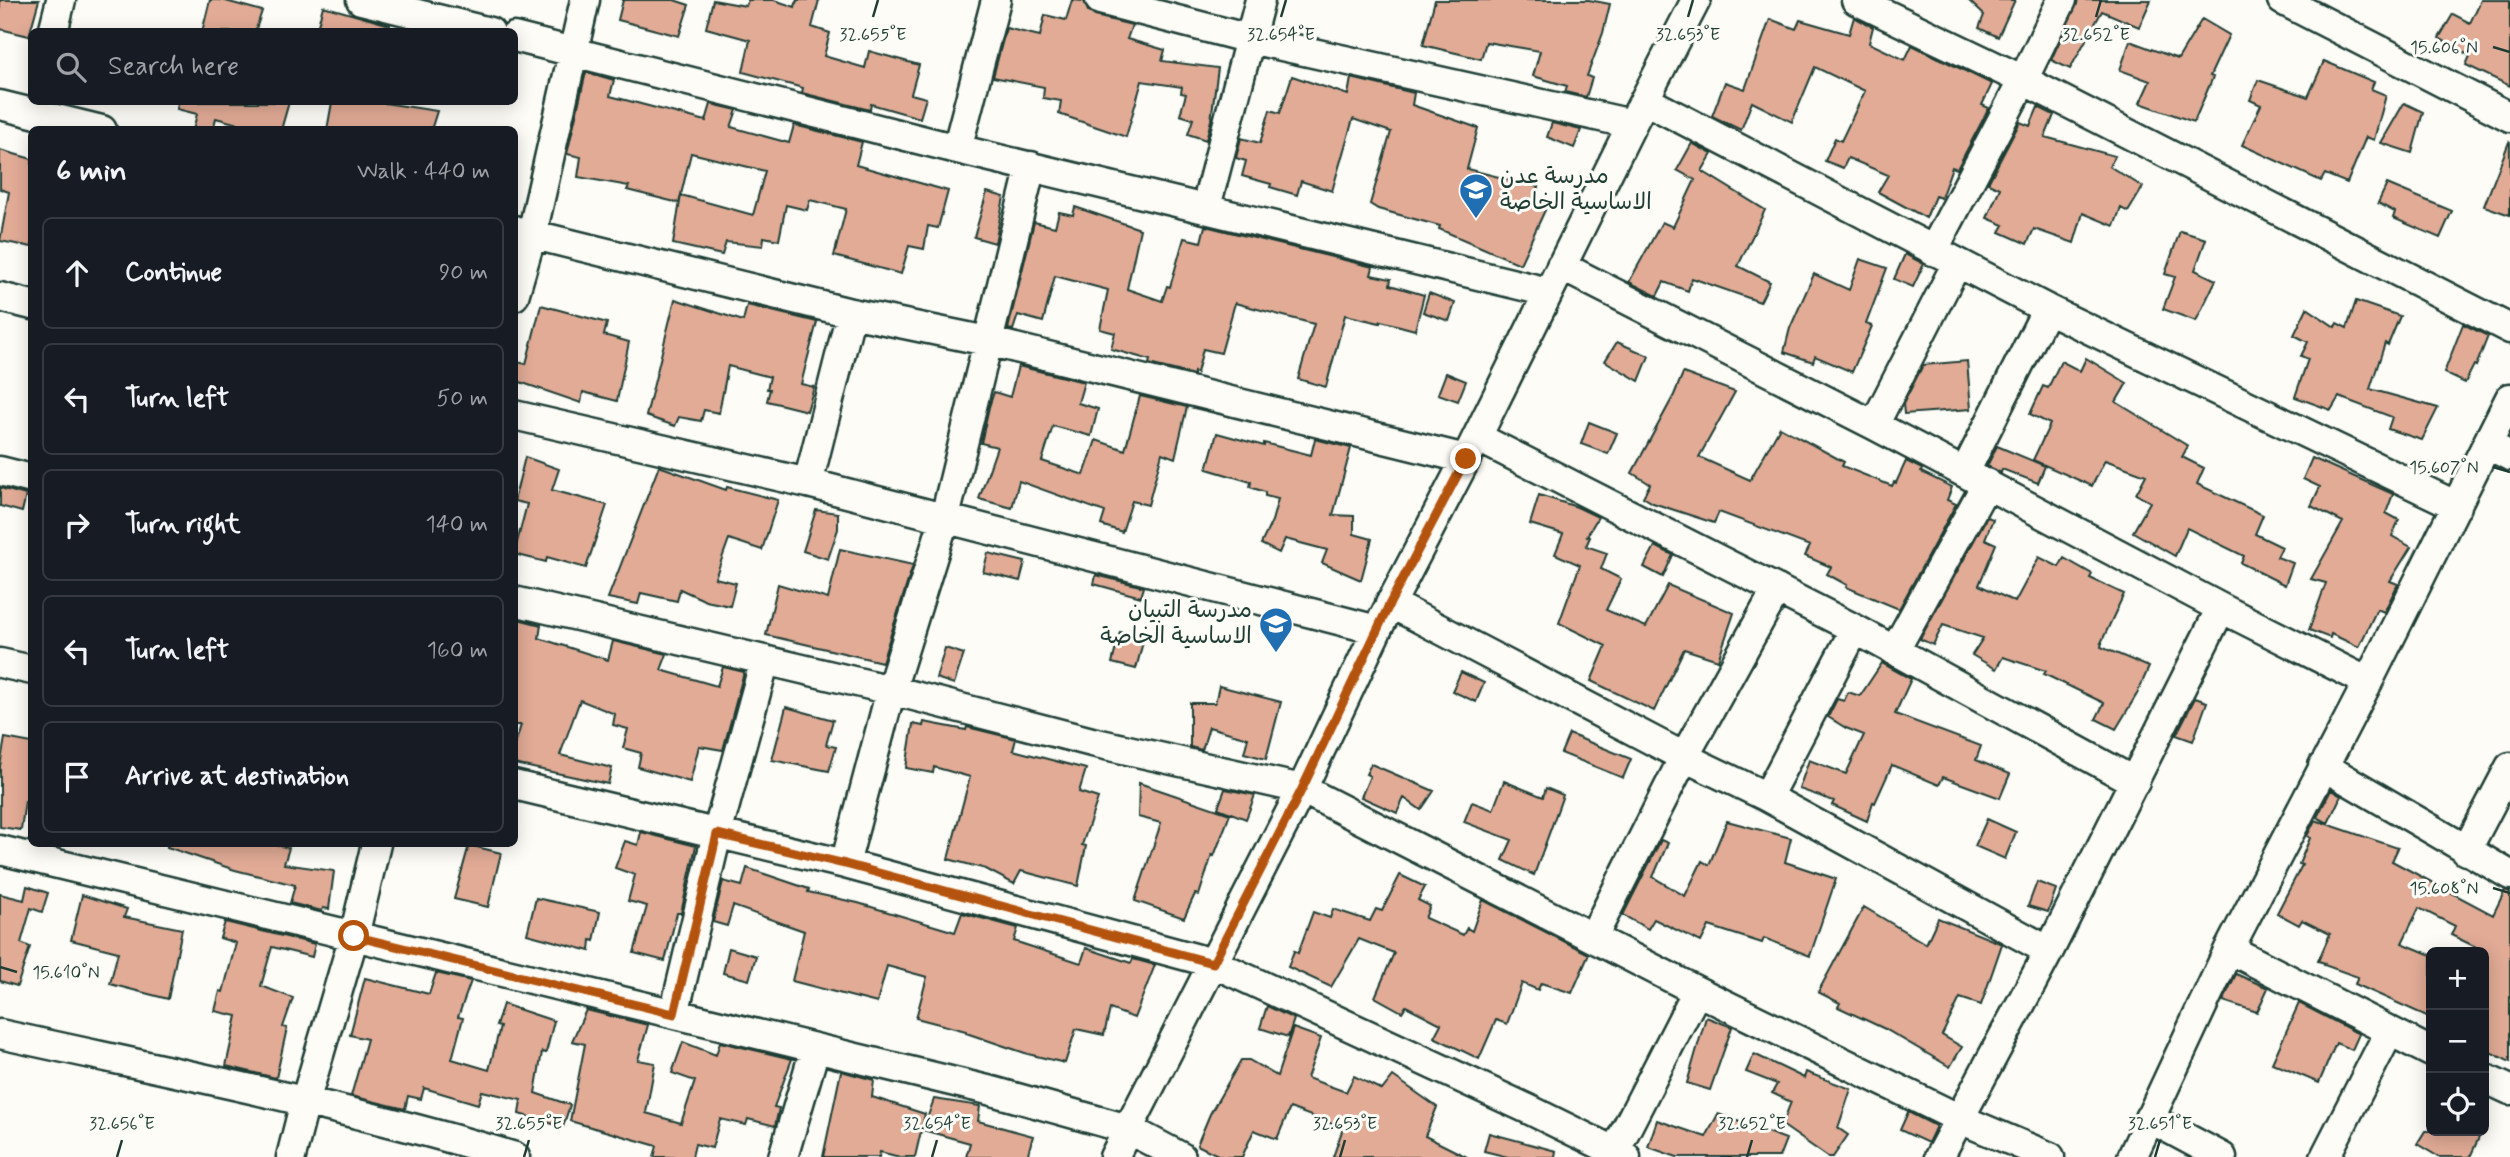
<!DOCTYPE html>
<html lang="en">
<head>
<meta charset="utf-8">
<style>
  body { margin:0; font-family:Mynerve,"Playpen Sans Arabic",sans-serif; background:#20242c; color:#f1f3f6 }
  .controls { position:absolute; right:21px; bottom:21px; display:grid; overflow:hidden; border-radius:10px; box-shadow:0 4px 18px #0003 }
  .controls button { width:63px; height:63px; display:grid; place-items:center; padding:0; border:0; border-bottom:2px solid #363941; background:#171b24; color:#f1f3f6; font:35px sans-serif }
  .stop { position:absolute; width:21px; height:21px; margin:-16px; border:5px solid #b45309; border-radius:50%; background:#fff }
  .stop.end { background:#b45309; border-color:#fff; box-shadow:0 2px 7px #0008 }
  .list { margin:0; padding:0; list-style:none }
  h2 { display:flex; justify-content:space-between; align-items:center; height:91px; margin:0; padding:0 28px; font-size:30px }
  h2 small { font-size:23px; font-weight:400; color:#9ea1a6 }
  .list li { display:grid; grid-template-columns:46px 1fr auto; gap:21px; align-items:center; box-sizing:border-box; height:112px; margin:0 14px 14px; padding:0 14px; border:2px solid #363941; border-radius:10px }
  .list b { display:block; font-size:26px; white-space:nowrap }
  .list em { font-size:23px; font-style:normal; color:#9ea1a6 }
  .icon { flex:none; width:38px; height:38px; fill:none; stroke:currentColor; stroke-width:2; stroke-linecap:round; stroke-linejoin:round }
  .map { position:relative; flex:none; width:2510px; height:1157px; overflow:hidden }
  .search { position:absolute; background:#171b24; box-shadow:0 4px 18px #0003; left:28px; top:28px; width:490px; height:77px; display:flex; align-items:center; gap:18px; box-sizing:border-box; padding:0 24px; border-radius:10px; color:#9ea1a6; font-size:26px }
  .panel { position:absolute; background:#171b24; box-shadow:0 4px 18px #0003; left:28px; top:126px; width:490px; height:721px; border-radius:10px }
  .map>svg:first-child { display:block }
  .building { fill:#e1ab96; stroke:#1f3d34; stroke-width:2 }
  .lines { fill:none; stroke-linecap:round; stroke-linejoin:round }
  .street-casing { stroke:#1f3d34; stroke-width:33 }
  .street { stroke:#fdfcf7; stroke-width:28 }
  .route { stroke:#b45309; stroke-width:9 }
  .ticks { fill:none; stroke:#1f3d34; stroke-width:2.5 }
  .labels { text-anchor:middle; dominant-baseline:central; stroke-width:6; stroke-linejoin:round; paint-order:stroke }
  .poi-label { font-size:23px; fill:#1f3d34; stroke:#fdfcf7; text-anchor:start }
  .ticks-label { font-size:18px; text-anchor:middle; fill:#1f3d34; stroke:#fdfcf7; stroke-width:6; stroke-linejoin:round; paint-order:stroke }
</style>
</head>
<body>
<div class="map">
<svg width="2510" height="1157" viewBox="0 0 2510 1157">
  <rect width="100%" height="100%" fill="#fdfcf7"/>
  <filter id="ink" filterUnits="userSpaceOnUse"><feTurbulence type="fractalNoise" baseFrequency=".0143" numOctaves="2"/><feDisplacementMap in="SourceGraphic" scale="14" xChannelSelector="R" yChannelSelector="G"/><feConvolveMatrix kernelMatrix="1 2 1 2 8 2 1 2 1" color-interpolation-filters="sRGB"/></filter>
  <g filter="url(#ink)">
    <path class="building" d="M0 0H39L29 36 0 29Z
      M210 0H222L262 11 255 32H202Z
      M623 0H674L689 5 679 36 618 20Z
      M713 0 746 6 748 0H774L795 7 797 0H819L812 27 830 33 824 56 865 68 869 51 919 65 911 94 926 98 920 118 871 104 870 110 802 93 803 88 743 72 750 40 706 28Z
      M1072 0 1084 1 1088 11 1095 16 1132 25 1127 39 1165 50 1162 61 1218 68 1211 120 1206 140 1188 134 1193 119 1180 115 1186 94 1181 93 1182 87 1142 81 1126 137 1059 114 1061 101 1043 98 1044 87 993 77 1006 28 1040 36 1045 15 1066 20Z
      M1435 0H1589L1610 4 1603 33 1587 76 1592 78 1586 97 1565 92 1567 86 1533 76 1540 51 1486 42 1481 59 1423 45Z
      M1968 0H2015L1998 37 1979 28 1984 15Z
      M2078 0H2151L2139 27 2102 11 2070 69 2051 60Z
      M2481 0H2510V86L2466 65 2470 56 2439 38 2453 14 2470 23Z
      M323 6 390 25 389 32H343L318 25Z
      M1854 17 1873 27 1869 43 1905 60 1912 45 1992 84 1982 105 1989 108 1957 169 1952 167 1941 198 1935 196 1926 218 1878 192 1888 175 1848 158 1843 168 1825 161 1835 138 1841 141 1865 91 1815 67 1792 122 1752 102 1741 130 1712 116 1725 82 1745 89 1770 19 1796 29 1800 20 1849 34Z
      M2202 19 2229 35 2210 76 2213 77 2194 122 2140 103 2150 81 2120 70 2130 41 2178 59Z
      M2324 61 2374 82 2371 89 2386 95 2374 140 2366 137 2347 183 2325 174 2321 181 2242 145 2261 105 2250 100 2258 80 2308 97Z
      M586 72 614 80 610 96 706 121 711 104 737 110 731 127 789 143 794 125 862 142 856 165 948 191 938 228 928 226 924 249 909 246 901 274 834 256 846 209 810 200 807 210 786 205 779 240 764 237 763 246 726 242 722 255 673 244 681 195 753 215 765 171 691 153 679 203 627 190 629 186 578 177 581 157 567 154Z
      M1292 76 1348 95 1351 78 1414 93 1412 105 1478 128 1467 169 1539 187 1534 203 1546 208 1520 264 1439 229 1440 226 1378 209 1370 204 1391 132 1353 119 1332 191 1301 181 1297 195 1270 187 1271 184 1242 176 1246 161 1236 158 1241 138 1260 143 1270 110 1280 113Z
      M178 102H289L281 130H260L216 118 213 130H193L197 114 177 109Z
      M332 102H386L385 103 437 111 431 130H327Z
      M2404 103 2423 112 2412 153 2381 143Z
      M2038 107 2054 115 2045 137 2115 156 2109 166 2143 187 2128 212 2121 208 2114 226 2083 213 2074 243 2034 229 2027 244 2000 232 2004 225 1987 218 2000 188 1988 183 2020 122 2030 126Z
      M1552 123 1581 130 1574 148 1547 137Z
      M2509 142 2510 143V215L2484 206Z
      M1692 143 1712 154 1702 171 1765 210 1738 266 1770 282 1760 302 1692 278 1688 291 1664 282 1657 296 1629 282 1662 222 1673 227 1695 180 1677 170Z
      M0 150 32 159V247L0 241 9 192 0 189Z
      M2387 184 2452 211 2440 238 2393 218 2395 212 2378 203Z
      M987 192 1004 197 995 243 974 237Z
      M1075 207 1140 229 1127 289 1162 301 1167 286 1170 287 1184 238 1201 242 1205 226 1373 267 1371 275 1391 279 1390 285 1424 295 1415 330 1381 321 1380 323 1345 315 1326 387 1298 379 1314 324 1235 303 1221 353 1203 349 1197 373 1194 372V375L1149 364 1150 360 1111 349 1115 333 1100 329 1108 290 1055 276 1043 322 1018 315 1013 330 1008 329 1034 222 1055 227 1059 212 1073 215Z
      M2180 231 2206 239 2195 270 2216 280 2196 321 2163 309 2175 277 2165 274Z
      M1905 254 1924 264 1913 287 1894 279Z
      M1860 259 1887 268 1866 324 1872 326 1852 372 1815 356 1813 362 1784 352 1790 328 1814 274 1849 290Z
      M1429 293 1455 303 1449 321 1423 312Z
      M675 299 743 321 747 305 817 322 801 384 814 387 807 411 767 401 770 389H767L770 377 728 366 719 413 704 410 701 421 679 417 675 426 646 416Z
      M2356 301 2400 316 2388 345 2385 343 2370 389 2438 408 2422 440 2388 429 2392 417 2339 397 2331 410 2295 397 2308 359 2301 356 2308 342 2294 335 2307 308 2335 327 2337 323 2347 328Z
      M541 305 607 323 604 335 629 342 617 401 583 392 581 403 514 380V361L526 364Z
      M2463 324 2488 336 2476 366 2474 365 2465 383 2444 373Z
      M1617 342 1649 356 1639 381 1605 361Z
      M2086 358 2127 383 2116 402 2188 446 2182 457 2204 468 2197 484 2263 515 2255 534 2282 547 2277 557 2293 563 2285 585 2241 563 2244 556 2187 528 2175 556 2133 532 2150 502 2136 494 2146 475 2105 460 2092 486 2033 460 2050 424 2030 414 2043 386 2048 388 2061 361 2080 371Z
      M1967 361 1971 409 1904 414 1903 404 1923 365Z
      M1018 366 1084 382 1078 403 1098 409 1091 436 1053 426 1042 461 1084 475 1096 440 1125 450 1140 396 1187 407 1175 458 1162 453 1148 505 1132 501 1122 532 1101 525 1105 512 1019 481 1012 508 979 499 997 447 981 443 989 407 994 392 1010 397Z
      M1446 373 1466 381 1458 401 1438 394Z
      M1683 373 1735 392 1699 457 1750 480 1780 427 1844 462 1842 466 1892 486 1894 482 1896 483 1906 461 1922 469 1921 472 1952 487 1947 500 1956 504 1899 609 1846 587 1847 585 1827 574 1831 567 1805 556 1810 546 1719 512 1714 523 1653 503 1643 497 1650 484 1632 473 1674 395Z
      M1589 422 1617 433 1608 454 1581 444Z
      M1217 433 1264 446V443L1311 455 1315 439 1351 448 1333 515 1354 516V534L1372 539 1361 580 1322 563 1327 550 1285 539 1279 553 1261 544 1272 521 1278 499 1265 496V492L1250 487 1251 482 1207 469Z
      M1997 446 2045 466 2038 483 2002 469 2001 473 1987 466Z
      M525 457 559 469 552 490 607 505 586 568 547 557 546 562 514 554 527 504 514 501Z
      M2312 458 2393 494 2386 513 2399 520 2392 536 2411 547 2390 581 2398 584 2384 612 2377 609 2359 647 2331 634 2330 638 2309 630 2326 583 2311 579 2343 522 2311 506 2320 487 2303 479Z
      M659 466 726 490 727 487 778 500 762 550 729 539 715 578 736 583 730 606 706 601 680 589 677 601 641 593 638 604 608 598Z
      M0 488 26 495 22 512 0 506Z
      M1539 495 1577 507 1598 517 1587 536 1590 537 1586 546 1607 553 1601 569 1621 579 1606 610 1646 627 1668 585 1734 613 1718 660 1684 649 1654 711 1591 681 1606 646 1559 623 1580 565 1555 554 1563 534 1530 524Z
      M816 510 838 513V529L828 559 803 551Z
      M1987 517 1993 519 1985 539 1996 544 1979 585 2015 602 2039 557 2059 567 2064 558 2092 574 2090 578 2124 594 2101 643H2102L2101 647 2149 667 2137 694 2116 729 2096 719 2104 703 2044 674 2046 671 2003 657 1996 669 1972 655 1983 638 1943 625 1933 645 1920 639Z
      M1655 546 1673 555 1663 577 1644 567Z
      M840 549 913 565 882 662 766 635 778 584 828 599Z
      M988 553 1025 562 1020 581 983 572Z
      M1096 575 1144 587 1141 597 1094 584Z
      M514 618 541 625 539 638 608 660 613 641 667 654 661 670 717 686 723 667 744 672 723 750 699 746 690 782 638 767 641 753 623 748 628 729 613 725 615 714 580 700 560 755 612 768 608 784 514 764V748L521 725H514Z
      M1120 632 1144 638 1136 669 1112 663Z
      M945 648 964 654 954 684 936 678Z
      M1882 663 1911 679 1895 714 1981 746 1976 760 2010 774 2000 798 1943 777 1939 785 1892 765 1875 803 1873 802 1867 821 1832 805 1834 801 1799 789 1809 760 1846 774 1864 735 1846 728 1828 717 1837 699 1844 701 1848 692 1860 696Z
      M1461 672 1484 683 1476 702 1452 691Z
      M1219 686 1281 702 1266 759 1244 753 1248 738 1209 727 1202 750 1190 747V703H1215Z
      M2195 698 2207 702 2193 741 2176 735Z
      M786 707 833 720 826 745 836 747 829 771 772 760Z
      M924 722 966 730 967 727 1016 739 1013 750 1086 769 1079 792 1098 798 1082 845 1086 846 1078 886 1021 871 1014 884 986 869 948 859 970 777 934 767 933 773 906 768 913 724 923 726Z
      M1569 734 1631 759 1623 778 1561 753Z
      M5 738 32 743V787L29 802 25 801 21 830 0 827V766Z
      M1371 764 1434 791 1421 810 1404 798 1397 813 1361 797 1370 776 1366 774Z
      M1504 781 1543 797 1546 788 1563 795 1534 875 1503 860 1512 840 1464 822 1472 802 1493 810Z
      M1139 783 1230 814 1214 856 1212 855 1199 895 1195 894 1184 918 1135 901 1161 823 1138 817Z
      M1225 789 1255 795 1246 819 1218 808Z
      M2331 790 2341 796 2328 823 2317 817Z
      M1987 819 2016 832 2005 859 1975 846Z
      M2315 820 2398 848 2392 861 2493 915 2505 890 2510 892V1062L2484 1049V952H2473L2476 947 2451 935 2455 926 2419 908 2402 943 2431 955V1018L2355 984 2358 977 2324 965 2325 963 2318 961 2330 934 2302 920 2299 925 2277 913 2302 865 2299 864 2310 838 2307 836Z
      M1727 821 1791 838 1785 862 1836 879 1810 956 1764 938 1762 943 1709 926 1701 942 1654 919 1648 929 1623 915 1661 840 1668 843 1653 877 1685 896 1702 861 1709 865Z
      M641 832 696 846 681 913H677L665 961 634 953 647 906 628 901 635 875 615 868 625 841 638 845Z
      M167 844H272L289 848 284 864 334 871 329 909 323 908 322 911 290 903 295 885 235 870 167 847Z
      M469 845 501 853 488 907 454 899Z
      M747 868 809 889 808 892 858 903 955 932 962 913 1018 928 1014 941 1081 963 1086 948 1131 963 1133 959 1155 965 1134 1018 1110 1009 1104 1035 1076 1029 1065 1063 1028 1054 966 1033V1031L916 1018 927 977 887 966 877 1003 792 981 804 931 733 906 727 926 713 922 723 881 742 886Z
      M1400 875 1425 887 1418 900 1430 906 1425 918 1463 935 1467 928 1472 931 1483 900 1589 954 1572 993 1541 983 1538 990 1522 983 1507 1024 1496 1020 1479 1059 1434 1037 1441 1024 1406 1006 1402 1012 1375 997 1394 953 1359 939 1331 987 1288 967 1294 951 1298 953 1313 912 1330 918 1333 909 1370 921 1376 909 1382 911Z
      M2037 882 2056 889 2048 912 2028 906Z
      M27 886 48 893 42 912 31 908 21 943 30 947 17 986 0 981V894L24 900Z
      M82 895 127 909 124 917 182 929 168 999 110 984 118 952 71 940Z
      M536 898 600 912 594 941 591 940 590 951 527 934Z
      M1864 907 1926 944 1938 918 2002 944 1981 1005 1960 998 1942 1035 1962 1047 1950 1067 1885 1029 1838 1007 1840 1003 1818 992Z
      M225 922 315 944 312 957 272 947 261 986 293 998 283 1027 287 1028 276 1078 226 1066 237 1016 215 1011 220 991 223 992 236 943 220 938Z
      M729 948 756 956 749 980 723 973Z
      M436 973 471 981 458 1017 463 1018 452 1059 489 1070 500 1027 496 1026 503 1004 554 1021 546 1053 542 1052 535 1093 570 1105 563 1127 519 1114 521 1100 482 1091 478 1104 424 1088 421 1099 408 1096 405 1109 351 1096 367 1039 350 1035 365 978 429 994Z
      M2236 974 2268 988 2257 1012 2223 1001Z
      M2299 1003 2359 1034 2352 1050 2336 1043 2319 1083 2272 1063Z
      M1267 1006 1294 1019 1288 1037 1260 1028Z
      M586 1010 648 1025 638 1060 655 1063 646 1113 681 1123 695 1081 672 1073 683 1042 716 1055 720 1042 792 1059 774 1107 779 1108 775 1126 748 1119 746 1125 720 1119 712 1148 695 1144 692 1157H654L657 1146 570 1121 585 1044 572 1041Z
      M1706 1017 1732 1027 1710 1090 1687 1083Z
      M1293 1028 1321 1038 1307 1078 1346 1092 1354 1076 1382 1090 1393 1076 1437 1107 1425 1136 1467 1157H1333L1343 1128 1290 1108 1277 1139 1254 1130 1242 1157H1222L1197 1145 1210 1114 1241 1060H1249L1277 1076Z
      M1754 1054 1804 1078 1806 1072 1851 1089 1838 1128 1848 1135 1833 1157H1828L1782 1125 1791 1102 1772 1093 1777 1084 1746 1072Z
      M841 1071 874 1080 872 1097 925 1114 915 1157H900L880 1152 879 1157H823Z
      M934 1099 980 1106 978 1121 1033 1136 1027 1157H966L970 1143 923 1130Z
      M1908 1112 1936 1126 1928 1143 1900 1130Z
      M1718 1114 1786 1139 1779 1157H1677L1648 1147 1657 1120 1706 1137Z
      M2425 1131H2482L2470 1157H2439L2417 1144Z
      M1489 1133 1556 1151 1555 1157H1508L1484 1151Z"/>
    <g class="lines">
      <g class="street-casing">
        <path id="street" d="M361 0 490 32
          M1100 0 1250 39 1632 124
          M1856 0 2023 80 2510 329
          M2282 0 2510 117
          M53 32 61 0
          M514 37 957 149 1548 292
          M1645 100 2047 309 2457 506
          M0 105 102 130
          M957 149 996 0
          M1206 207 1260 0
          M514 230 851 313 987 341 1466 459
          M1933 251 2023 80 2062 0
          M1561 266 1874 425 2221 608 2368 682
          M514 296 532 234 585 0
          M0 297 32 305
          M514 415 808 483 1377 630
          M1874 425 1957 263
          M1477 437 1855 629 2135 782
          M2487 444 2510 456
          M0 471 32 479
          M1965 472 2047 309
          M808 483 851 313
          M514 601 891 690 1092 742 1302 789 1697 991 1960 1119 2050 1157
          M1390 603 1684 757 1767 797 2049 951
          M1895 650 1987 483
          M0 663 32 670
          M2323 766 2510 875
          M514 785 845 864 1213 963 1528 1109 1626 1157
          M1767 797 1855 629
          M0 850 992 1091 1128 1129 1181 1157
          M2466 851 2510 767
          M845 864 891 690 945 517 1031 166
          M1593 937 1684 757 1777 589
          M2229 949 2431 1052
          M674 1014 717 834 765 660
          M0 1034C172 1072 346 1106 515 1157
          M2484 1078 2510 1090
          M2149 1118 2222 1157
          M1615 1151 1697 991
          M291 1157 305 1102 354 936 376 844
          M783 1157 815 1049
          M1114 1157 1302 789 1377 630 1466 459 1632 124 1696 0
          M1939 1157 2049 951 2221 608
          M2132 1157 2229 949 2368 682 2510 398
          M2325 1157 2389 1032"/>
      </g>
      <use href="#street" class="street"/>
    </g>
  </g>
  <g class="lines" filter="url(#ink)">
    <path class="route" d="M354 936 674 1014 717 834 845 864 1213 963 1302 789 1390 603 1466 459"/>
  </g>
  <path class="ticks" d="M873 17 878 0M1281 17 1286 0M1688 17 1693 0M2096 17 2101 0M2493 47 2510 52M2493 467 2510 472M2493 888 2510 893M0 967 17 972M117 1157 122 1140M524 1157 529 1140M932 1157 937 1140M1340 1157 1345 1140M1747 1157 1752 1140M2155 1157 2160 1140"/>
  <defs>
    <g id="school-pin" transform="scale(1.75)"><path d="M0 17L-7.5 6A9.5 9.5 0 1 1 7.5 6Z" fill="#1f6fb2" stroke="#fdfcf7"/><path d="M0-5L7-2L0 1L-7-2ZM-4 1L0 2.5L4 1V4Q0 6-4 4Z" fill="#fff"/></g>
  </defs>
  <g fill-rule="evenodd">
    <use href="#school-pin" x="1476" y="190"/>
    <use href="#school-pin" x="1276" y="624"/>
  </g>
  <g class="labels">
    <g class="poi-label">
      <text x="1500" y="177">مدرسة عدن<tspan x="1500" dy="26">الاساسية الخاصة</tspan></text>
      <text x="1252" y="611" text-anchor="end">مدرسة التبيان<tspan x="1252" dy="26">الاساسية الخاصة</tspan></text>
    </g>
  </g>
  <g class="ticks-label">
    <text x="873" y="40">32.655°E</text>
    <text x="1281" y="40">32.654°E</text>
    <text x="1688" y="40">32.653°E</text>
    <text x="2096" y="40">32.652°E</text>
    <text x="2444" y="53">15.606°N</text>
    <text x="2444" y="473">15.607°N</text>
    <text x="2444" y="894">15.608°N</text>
    <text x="66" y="978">15.610°N</text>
    <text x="122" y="1129">32.656°E</text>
    <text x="529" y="1129">32.655°E</text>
    <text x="937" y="1129">32.654°E</text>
    <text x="1345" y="1129">32.653°E</text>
    <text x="1752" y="1129">32.652°E</text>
    <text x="2160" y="1129">32.651°E</text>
  </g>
</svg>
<div class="controls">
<button>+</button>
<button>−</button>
<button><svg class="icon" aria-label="locate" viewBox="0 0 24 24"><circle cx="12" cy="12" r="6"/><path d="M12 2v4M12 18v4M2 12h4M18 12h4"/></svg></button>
</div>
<div class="stop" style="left:354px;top:936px"></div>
<div class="stop end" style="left:1466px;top:459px"></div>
<div class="search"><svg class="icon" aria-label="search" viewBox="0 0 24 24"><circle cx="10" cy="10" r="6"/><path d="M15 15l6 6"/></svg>Search here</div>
<section class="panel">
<h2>6 min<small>Walk · 440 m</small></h2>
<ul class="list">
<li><svg class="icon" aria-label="ahead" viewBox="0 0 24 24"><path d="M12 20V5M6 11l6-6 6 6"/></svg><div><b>Continue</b></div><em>90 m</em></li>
<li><svg class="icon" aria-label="left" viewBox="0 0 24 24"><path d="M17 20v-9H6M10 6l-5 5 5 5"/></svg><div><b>Turn left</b></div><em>50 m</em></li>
<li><svg class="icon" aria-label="right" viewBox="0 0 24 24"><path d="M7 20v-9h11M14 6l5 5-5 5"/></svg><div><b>Turn right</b></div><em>140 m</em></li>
<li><svg class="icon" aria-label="left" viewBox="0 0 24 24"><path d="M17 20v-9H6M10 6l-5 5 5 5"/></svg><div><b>Turn left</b></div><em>160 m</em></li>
<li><svg class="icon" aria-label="arrive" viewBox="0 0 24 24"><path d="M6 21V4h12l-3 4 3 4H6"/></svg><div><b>Arrive at destination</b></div></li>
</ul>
</section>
</div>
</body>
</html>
